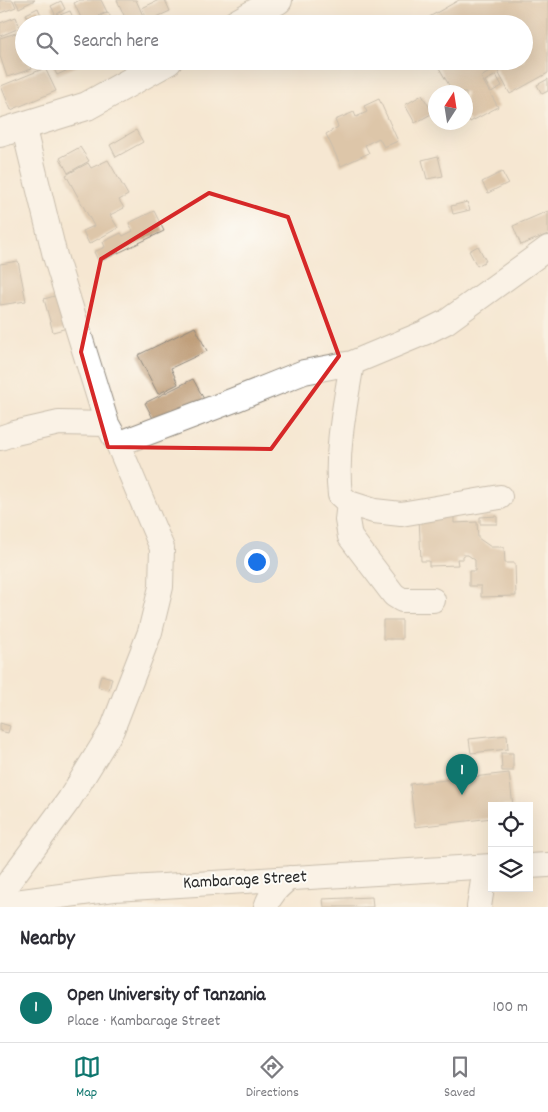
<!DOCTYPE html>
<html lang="en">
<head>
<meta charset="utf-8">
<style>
  body { margin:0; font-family:Dekko,sans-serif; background:#f7f7f7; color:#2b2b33 }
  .controls { position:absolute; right:15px; bottom:15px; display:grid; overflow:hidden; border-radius:0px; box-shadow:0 5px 20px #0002 }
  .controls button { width:45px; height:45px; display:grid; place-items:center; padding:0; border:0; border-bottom:1px solid #e1e1e2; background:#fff; color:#2b2b33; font:25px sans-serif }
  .compass { position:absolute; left:428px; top:85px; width:45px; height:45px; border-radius:50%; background:#fff; box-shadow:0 5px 20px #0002; rotate:12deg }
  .you { position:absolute; left:256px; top:561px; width:18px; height:18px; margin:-12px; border:4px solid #fff; border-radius:50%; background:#1a73e8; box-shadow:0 0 0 8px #1a73e833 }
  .badge { display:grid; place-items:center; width:32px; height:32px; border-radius:50%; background:#0f766e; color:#fff; font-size:16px; font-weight:700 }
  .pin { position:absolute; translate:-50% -41px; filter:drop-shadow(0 1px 2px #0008) }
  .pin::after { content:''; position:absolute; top:26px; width:18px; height:15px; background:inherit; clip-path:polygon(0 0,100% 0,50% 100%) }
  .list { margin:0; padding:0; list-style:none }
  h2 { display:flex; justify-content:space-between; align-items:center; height:65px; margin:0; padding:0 20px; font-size:21px }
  h2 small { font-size:16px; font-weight:400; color:#7c7c81 }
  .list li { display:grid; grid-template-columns:32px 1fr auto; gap:15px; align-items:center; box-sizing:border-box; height:70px; padding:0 20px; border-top:1px solid #e1e1e2 }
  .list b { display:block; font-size:19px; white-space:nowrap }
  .list p { margin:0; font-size:16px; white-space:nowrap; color:#7c7c81 }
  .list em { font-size:16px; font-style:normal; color:#7c7c81 }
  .icon { flex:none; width:28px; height:28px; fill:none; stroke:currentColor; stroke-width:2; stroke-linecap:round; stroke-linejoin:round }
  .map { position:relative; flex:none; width:548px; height:907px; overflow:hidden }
  .search { position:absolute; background:#fff; box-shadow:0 5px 20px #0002; left:15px; right:15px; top:15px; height:55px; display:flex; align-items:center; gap:12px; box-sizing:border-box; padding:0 18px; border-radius:28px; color:#7c7c81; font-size:19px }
  .sheet { height:135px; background:#fff }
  nav { display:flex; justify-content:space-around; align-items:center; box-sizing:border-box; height:70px; border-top:1px solid #e1e1e2; background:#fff; font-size:14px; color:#7c7c81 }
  nav a { display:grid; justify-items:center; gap:2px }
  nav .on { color:#0f766e }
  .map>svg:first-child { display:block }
  .building { fill:#bf9e79 }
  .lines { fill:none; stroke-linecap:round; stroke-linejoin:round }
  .street-casing { stroke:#90897e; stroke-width:26 }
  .secondary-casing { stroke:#90897e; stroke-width:30 }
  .street { stroke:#fff; stroke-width:24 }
  .secondary { stroke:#fff; stroke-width:28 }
  .marked { fill:none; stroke:#d62828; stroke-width:4; stroke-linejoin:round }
  .labels { text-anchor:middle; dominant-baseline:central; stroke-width:4; stroke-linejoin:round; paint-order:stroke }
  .street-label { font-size:18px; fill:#2b2b2b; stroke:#fdfcf7 }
</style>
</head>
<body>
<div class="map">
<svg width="548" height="907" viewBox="0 0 548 907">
  <rect width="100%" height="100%" fill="#fdfcf7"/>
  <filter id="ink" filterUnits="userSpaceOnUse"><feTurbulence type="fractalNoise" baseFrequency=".02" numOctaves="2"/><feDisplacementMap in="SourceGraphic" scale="10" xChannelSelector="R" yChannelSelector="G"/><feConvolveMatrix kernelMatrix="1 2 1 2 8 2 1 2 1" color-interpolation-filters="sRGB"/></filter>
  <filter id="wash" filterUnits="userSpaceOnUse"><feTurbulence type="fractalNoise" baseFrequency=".0096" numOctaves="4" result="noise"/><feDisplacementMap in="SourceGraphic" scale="20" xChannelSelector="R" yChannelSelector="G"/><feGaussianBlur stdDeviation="1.12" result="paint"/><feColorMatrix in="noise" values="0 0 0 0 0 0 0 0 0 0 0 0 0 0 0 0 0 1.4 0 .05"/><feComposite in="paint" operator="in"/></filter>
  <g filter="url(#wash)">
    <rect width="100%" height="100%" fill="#f6e7d2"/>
    <g id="blocks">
      <path class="building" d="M0 0H13L16 7 0 13Z
        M15 0H35L19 8Z
        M80 0H101L107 12 83 22 74 3Z
        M117 0H136L144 18 132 24H128Z
        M159 0H165L170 11 148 21 142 8Z
        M459 0H548V73L510 94 496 68 481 77 498 107 470 122 466 115V92H453L435 61H524V24H417Z
        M61 1 65 9 57 14 61 24H30L26 14 38 8 43 20 55 14 51 6Z
        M70 11 76 24H63L60 15Z
        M108 12 114 24H85Z
        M16 17 20 28 0 36V23Z
        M19 32 24 47V61H29L32 69 7 77 0 56V38Z
        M50 61H88L57 75Z
        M45 68 56 91 11 110 1 86Z
        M496 75 502 86 491 92 485 81Z
        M548 79V91L542 94 537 85Z
        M422 95 433 113 415 123 405 105Z
        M379 99 398 141 384 147 379 138 365 145 369 153 341 166 326 134 338 127 335 120 354 112 356 117 367 112 364 106Z
        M136 130 143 142 116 157 110 145Z
        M80 147 89 161 68 173 60 158Z
        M438 156 443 176 427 179 422 160Z
        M108 160 128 195 119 200 124 208 110 215 118 228 89 244 83 231 94 226 66 175 88 163 91 168Z
        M502 172 508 183 488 193 482 182Z
        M467 202 470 210 453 214 451 206Z
        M154 211 164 231 99 262 94 252 105 247 103 242 121 233 123 236 133 231 129 223Z
        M548 211V234L521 245 513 226Z
        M478 246 486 261 477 266 469 251Z
        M18 261 26 301 0 305V264Z
        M58 295 67 328 53 332 44 299Z
        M195 327 207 351 171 368 178 384 158 394 138 355Z
        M193 379 205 401 157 426 145 403Z
        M454 515V523L477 522 478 538 491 547H504L505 563H515L516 596 481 597V586H469V571H475V560L468 555H463V559H457L458 565 429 566V561H421L419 517Z
        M497 516V524H480V517Z
        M383 620H402V639H383Z
        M101 675 112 678 109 690 98 687Z
        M0 723 10 726 8 733 0 731Z
        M507 735 508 749 471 753 469 739Z
        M501 753H513V771H502Z
        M509 773 513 806H492V818L415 827 410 784Z
        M372 897 373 907H324L323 899Z"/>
    </g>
  </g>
  <g filter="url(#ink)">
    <use href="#blocks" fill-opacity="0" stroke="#90897e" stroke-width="1"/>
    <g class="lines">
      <g class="street-casing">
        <path id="street" d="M352 363C345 405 335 453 340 495L349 503 374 511 401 514 500 497
          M0 438 15 433 59 423 107 424
          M118 444 234 400 304 372 352 363 424 333 446 322 548 248
          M349 503 347 520 350 537 394 595 402 600H433
          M529 866 548 865
          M0 894 69 800 112 730 150 632 161 587 162 548 118 444 107 424 55 256 23 125
          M0 904 114 889 492 866
          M266 907C270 894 279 886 289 878
          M479 907 485 867"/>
      </g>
      <g class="secondary-casing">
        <path id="secondary" d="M236 24 278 0
          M0 133 87 106 168 61"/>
      </g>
      <use href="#street" class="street"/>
      <use href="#secondary" class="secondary"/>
    </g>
  </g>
  <path d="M0 0H548V907H0ZM209 193 288 217 339 356 271 449 108 447 81 352 101 259Z" fill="#f6e7d2" fill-opacity=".55" fill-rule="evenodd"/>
  <path class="marked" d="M209 193 288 217 339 356 271 449 108 447 81 352 101 259Z"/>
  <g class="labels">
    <g class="street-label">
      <text transform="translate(245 881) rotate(-3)">Kambarage Street</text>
    </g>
  </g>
</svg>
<div class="controls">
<button><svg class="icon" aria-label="locate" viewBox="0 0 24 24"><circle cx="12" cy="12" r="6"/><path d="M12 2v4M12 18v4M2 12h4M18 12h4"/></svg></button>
<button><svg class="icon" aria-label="layers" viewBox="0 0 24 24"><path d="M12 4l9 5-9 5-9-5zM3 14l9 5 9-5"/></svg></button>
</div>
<svg class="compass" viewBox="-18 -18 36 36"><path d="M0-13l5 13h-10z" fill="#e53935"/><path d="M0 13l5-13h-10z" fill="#7c7c81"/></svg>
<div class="you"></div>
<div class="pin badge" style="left:462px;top:795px">1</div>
<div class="search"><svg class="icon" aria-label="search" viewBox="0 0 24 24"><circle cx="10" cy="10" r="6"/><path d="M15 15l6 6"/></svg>Search here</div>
</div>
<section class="sheet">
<h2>Nearby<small></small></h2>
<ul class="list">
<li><span class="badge">1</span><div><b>Open University of Tanzania</b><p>Place · Kambarage Street</p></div><em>100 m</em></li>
</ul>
</section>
<nav>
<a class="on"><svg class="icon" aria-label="map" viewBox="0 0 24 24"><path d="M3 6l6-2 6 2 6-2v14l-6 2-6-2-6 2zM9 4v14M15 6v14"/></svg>Map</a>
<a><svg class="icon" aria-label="directions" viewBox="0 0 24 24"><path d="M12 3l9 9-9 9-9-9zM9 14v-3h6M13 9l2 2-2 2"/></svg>Directions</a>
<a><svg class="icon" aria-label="saved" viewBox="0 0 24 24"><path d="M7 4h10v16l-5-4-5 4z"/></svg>Saved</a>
</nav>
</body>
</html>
